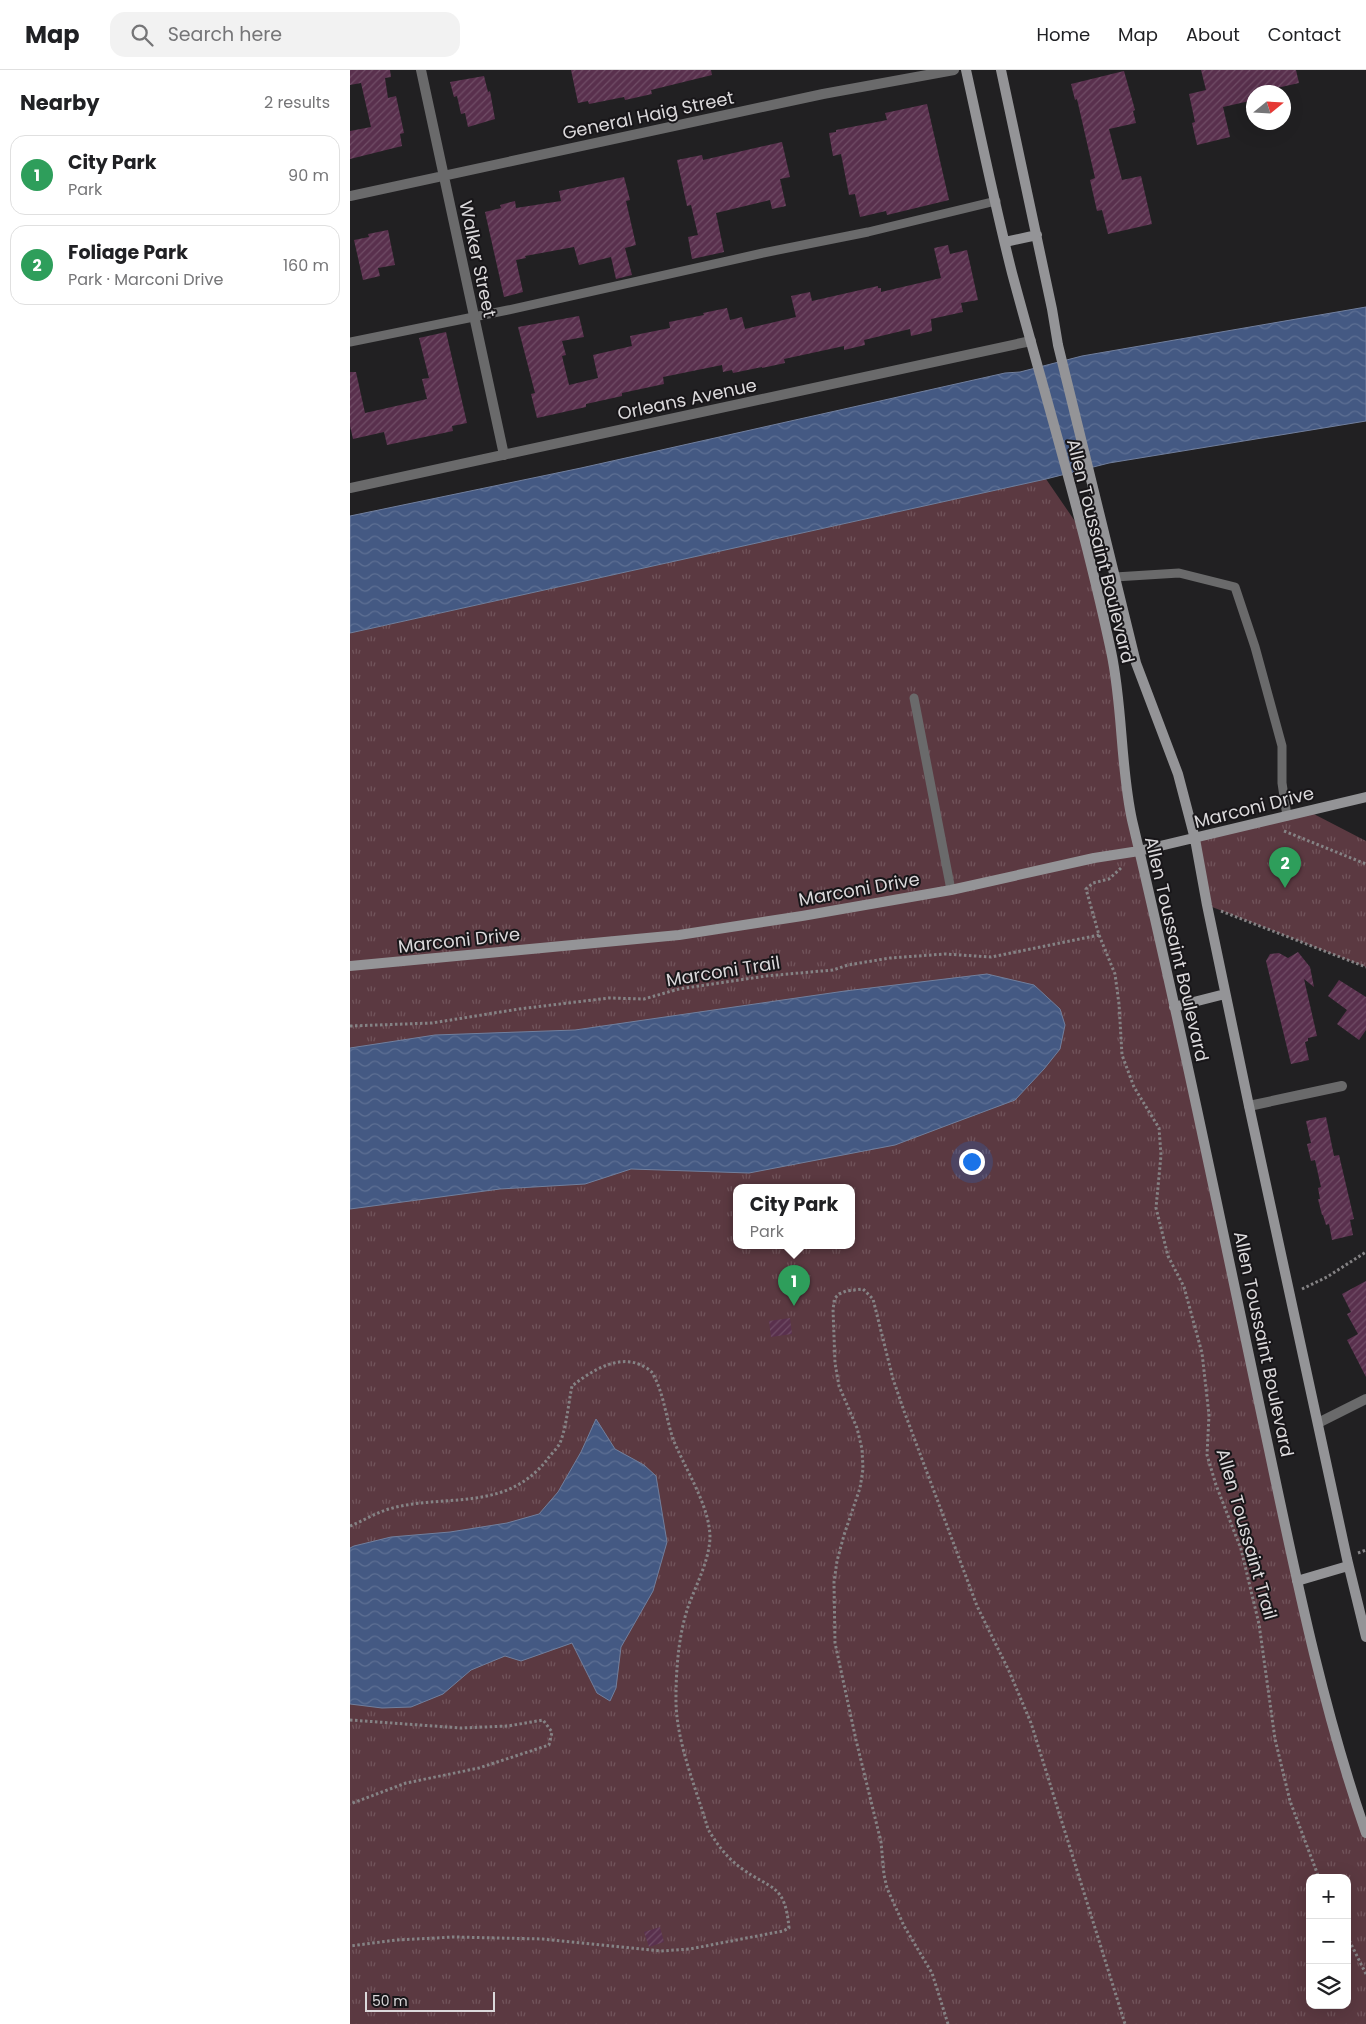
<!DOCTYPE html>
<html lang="en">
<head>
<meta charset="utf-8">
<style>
  body { margin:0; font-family:Poppins,sans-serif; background:#f2f2f2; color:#202124 }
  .controls { position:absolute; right:15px; bottom:15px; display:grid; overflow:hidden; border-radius:10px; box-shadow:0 5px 20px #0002 }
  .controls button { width:45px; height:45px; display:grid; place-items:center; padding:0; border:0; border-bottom:1px solid #e0e0e0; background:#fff; color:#202124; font:25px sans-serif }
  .compass { position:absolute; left:896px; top:15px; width:45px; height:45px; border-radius:50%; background:#fff; box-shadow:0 5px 20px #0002; rotate:72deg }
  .scale { position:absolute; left:15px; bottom:12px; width:130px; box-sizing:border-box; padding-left:5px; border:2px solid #dbd9db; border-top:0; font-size:14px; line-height:18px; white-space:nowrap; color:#dbd9db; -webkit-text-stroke:4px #181619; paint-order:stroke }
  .you { position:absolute; left:621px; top:1091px; width:18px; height:18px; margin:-12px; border:4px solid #fff; border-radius:50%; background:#1a73e8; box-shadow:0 0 0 8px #1a73e833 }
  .badge { display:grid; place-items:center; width:32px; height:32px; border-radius:50%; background:#7a5f2d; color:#fff; font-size:16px; font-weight:700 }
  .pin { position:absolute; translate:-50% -41px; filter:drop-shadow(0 1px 2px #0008) }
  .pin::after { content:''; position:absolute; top:26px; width:18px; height:15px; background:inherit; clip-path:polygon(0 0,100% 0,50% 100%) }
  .popup { position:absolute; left:383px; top:1114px; width:122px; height:65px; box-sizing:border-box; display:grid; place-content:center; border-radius:10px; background:#fff; filter:drop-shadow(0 1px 4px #0005); font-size:16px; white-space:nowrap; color:#757577 }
  .popup b { font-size:19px; color:#202124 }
  .popup::after { content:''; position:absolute; left:50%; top:100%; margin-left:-10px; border:10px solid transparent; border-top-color:#fff }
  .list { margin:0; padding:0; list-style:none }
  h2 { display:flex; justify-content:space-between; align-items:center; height:65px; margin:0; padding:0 20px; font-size:21px }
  h2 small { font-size:16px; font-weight:400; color:#757577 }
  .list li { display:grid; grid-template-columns:32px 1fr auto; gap:15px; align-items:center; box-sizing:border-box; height:80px; margin:0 10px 10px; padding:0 10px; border:1px solid #e0e0e0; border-radius:15px }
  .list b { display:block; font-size:19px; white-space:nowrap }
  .list p { margin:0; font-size:16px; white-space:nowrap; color:#757577 }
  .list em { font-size:16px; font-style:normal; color:#757577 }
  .icon { flex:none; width:28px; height:28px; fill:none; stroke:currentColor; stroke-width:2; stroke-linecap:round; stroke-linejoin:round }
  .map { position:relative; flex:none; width:1016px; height:1954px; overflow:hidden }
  header { display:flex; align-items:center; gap:30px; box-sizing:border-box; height:70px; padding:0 25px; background:#fff; border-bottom:1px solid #e0e0e0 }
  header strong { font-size:24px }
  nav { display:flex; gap:28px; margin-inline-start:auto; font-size:18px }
  .search { width:350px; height:45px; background:#f2f2f2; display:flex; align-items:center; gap:12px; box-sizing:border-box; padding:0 18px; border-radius:15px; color:#757577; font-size:19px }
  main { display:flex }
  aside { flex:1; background:#fff }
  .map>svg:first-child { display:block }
  .park { fill:url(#park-tufts); fill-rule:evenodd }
  .water { fill:url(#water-waves); stroke:#717f9d }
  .building { fill:url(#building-hatch) }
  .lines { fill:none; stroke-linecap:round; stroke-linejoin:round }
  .path { stroke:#858385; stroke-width:3; stroke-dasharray:2.5 2.5; stroke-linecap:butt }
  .lane { stroke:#6a6a6b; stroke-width:9 }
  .street { stroke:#6a6a6b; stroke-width:10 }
  .secondary { stroke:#949497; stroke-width:10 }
  .labels { text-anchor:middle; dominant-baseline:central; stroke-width:4; stroke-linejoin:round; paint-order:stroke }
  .street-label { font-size:18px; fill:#dbd9db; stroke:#181619 }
</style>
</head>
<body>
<header>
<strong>Map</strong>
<div class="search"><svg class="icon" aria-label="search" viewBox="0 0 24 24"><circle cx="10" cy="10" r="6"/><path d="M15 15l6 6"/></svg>Search here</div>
<nav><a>Home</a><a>Map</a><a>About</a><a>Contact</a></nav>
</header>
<main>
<aside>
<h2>Nearby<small>2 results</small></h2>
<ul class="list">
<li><span class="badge" style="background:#2e9e5b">1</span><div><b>City Park</b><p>Park</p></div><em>90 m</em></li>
<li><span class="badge" style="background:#2e9e5b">2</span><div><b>Foliage Park</b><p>Park · Marconi Drive</p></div><em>160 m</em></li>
</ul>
</aside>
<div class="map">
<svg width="1016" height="1954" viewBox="0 0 1016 1954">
  <defs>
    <pattern id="park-tufts" width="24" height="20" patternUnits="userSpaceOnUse" patternTransform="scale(1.25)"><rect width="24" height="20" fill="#5b3941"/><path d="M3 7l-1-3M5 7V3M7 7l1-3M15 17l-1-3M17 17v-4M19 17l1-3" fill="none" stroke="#72555c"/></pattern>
    <pattern id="water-waves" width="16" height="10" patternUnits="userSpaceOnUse" patternTransform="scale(1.25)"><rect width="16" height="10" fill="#445983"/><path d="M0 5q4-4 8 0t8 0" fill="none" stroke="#5e7094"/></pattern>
    <pattern id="building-hatch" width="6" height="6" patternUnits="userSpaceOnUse" patternTransform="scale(1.25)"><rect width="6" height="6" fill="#59304d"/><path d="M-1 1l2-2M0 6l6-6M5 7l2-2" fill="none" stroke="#704d66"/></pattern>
  </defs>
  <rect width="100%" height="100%" fill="#212022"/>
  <path class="park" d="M696 409 731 460 752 543 774 696 947 1511 1016 1763V1954H0V563ZM386 1117H502V1175H386ZM960 1808H997V1935H960Z
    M958 741 1016 771V897L857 835 845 769Z"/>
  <path class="water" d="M1016 237V351L759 393 696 409 0 563V446L231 398 655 303 670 302 732 286Z
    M637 904 684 915 710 939 715 955 710 979 694 999 665 1030 590 1058 545 1075 399 1103 281 1099 235 1114 150 1119 0 1139V978L85 965 225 960 495 921Z
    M246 1349 265 1379 294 1395 306 1406 317 1472 303 1521 271 1577 266 1618 260 1631 247 1623 222 1573 171 1591 155 1586 121 1600 93 1624 61 1637 32 1638 0 1634V1478L4 1476 41 1467 100 1462 157 1453 189 1444 208 1422 231 1382Z"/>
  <path class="building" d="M0 0H40L41 7 35 8 38 28 46 26 54 63 50 64 52 76 0 89V61L21 57 11 13 0 15Z
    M221 0H361L362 5 301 20 302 24 275 30 274 27 239 34 238 31 228 33Z
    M851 0H946L949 13 913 21 914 22H904V30L873 37 880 67 847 75 842 53 845 52 839 24 856 20Z
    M774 1 785 40 783 41 786 53 759 59 772 110 791 106 802 154 758 164 752 140 747 141 740 110 745 108 727 29 725 30 721 14Z
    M134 6 138 22 140 21 145 49 118 57 115 43 111 44 107 26 104 27 100 12Z
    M577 34 599 130 537 145 536 141 510 147 505 124 499 125 491 84 483 86 479 63 486 62V60L537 50 535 43Z
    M432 72 440 107 430 109 436 136 422 139 420 130 366 143 374 182 342 189 338 167 348 165 341 135 337 136 327 90 352 85 353 90Z
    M274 107 280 130 276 131 286 175 275 178 282 205 266 209 261 187 229 195 224 177 175 186 176 188 166 190 173 222 154 227 135 142 151 138 150 135 165 131 166 138 211 131 209 121Z
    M38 160 45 195 28 198 30 206 13 210 4 170 19 167 18 164Z
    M598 175 600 184 617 180 628 230 611 233 613 242 581 249 582 261 561 266 560 259 514 270 515 275 494 280V276L434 289 435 293 412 298V297L383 303 382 300 373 302 372 295 313 307 314 314 272 323V326L236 334V337L187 348 181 324 185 323 168 257 229 246 234 267 212 271 216 285 212 286 219 315 248 308 243 285 282 276 280 266 320 258 319 252 354 245 353 243 377 238 380 250 392 247 395 259 446 247 441 226 460 222 462 231 528 216V218H531V222L591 208 584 178Z
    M96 262 117 353 102 356 103 361 37 375 34 362 3 369 0 356V302H6L15 343 77 329 72 309 79 308 69 268Z
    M948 882 960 897 964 917 954 909 967 966 958 968V971L955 972 959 990 941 994 916 891 920 884 929 883 938 888Z
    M989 910 1016 927V960L1009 970 987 954 997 940 978 926Z
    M976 1047 984 1086 989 1085 1004 1149 1000 1150 1003 1165 982 1170 979 1154 976 1155 973 1145H972L968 1129H970L968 1118 971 1117 965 1090 961 1091 957 1074 961 1073 956 1051Z
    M1016 1211V1307L997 1270 1008 1264 997 1244 1001 1242 992 1224Z
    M440 1248 442 1264 421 1267 419 1251Z
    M310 1857 314 1872 299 1877 294 1862Z"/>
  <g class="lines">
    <path class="path" d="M934 761 1016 794
      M771 798 759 809 743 813 736 819 749 865 765 904 769 934 772 985 784 1017 809 1058 811 1085 806 1138 818 1186 834 1217 852 1283 859 1345 857 1385 866 1415 891 1479 909 1554 925 1669 940 1731 969 1808
      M871 841 1016 897
      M0 956 82 953 169 939 259 928 294 929 329 919 416 906 483 900 498 895 540 888 595 884 641 887 749 865
      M952 1219 977 1207 1016 1182
      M0 1456C13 1451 25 1443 39 1439 93 1423 154 1443 196 1391 200 1385 207 1379 210 1373 217 1355 218 1335 222 1316 240 1302 267 1284 291 1295 295 1297 301 1300 303 1304 314 1324 316 1348 323 1369 335 1399 360 1436 360 1468 359 1491 346 1515 338 1537 329 1564 326 1597 326 1627 325 1669 346 1718 358 1759 366 1773 377 1788 391 1798 421 1820 435 1813 439 1858L433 1861 340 1879 311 1881 193 1869 104 1867 46 1870 0 1876
      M1008 1483 1016 1480
      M0 1650 111 1658 158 1656 193 1650 202 1662 199 1675 129 1698 56 1713 0 1734
      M997 1866 1016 1904
      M598 1954 582 1903 554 1856 537 1818 534 1805 531 1772 506 1670 485 1573 484 1512 487 1491 494 1465 510 1418 513 1399 512 1379 507 1358 489 1316 485 1293 483 1239 485 1228 489 1224 496 1221 513 1219 523 1229 543 1309 554 1341 627 1536 659 1601 681 1653 775 1954"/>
    <path class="lane" d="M0 272 158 240 413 183 518 162 646 131
      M765 507 829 503 885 517 905 577 932 676V713L937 746
      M564 628 601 820"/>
    <path class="street" d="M71 0 154 385
      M0 126 473 24 604 0
      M0 418 681 271
      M899 1036 992 1016
      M968 1353 1016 1329"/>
    <path class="secondary" d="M616 0C631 68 645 136 662 203 696 329 734 454 761 581 773 637 770 694 782 750 829 948 870 1148 912 1347 942 1487 969 1628 1016 1763
      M651 0 702 239 708 275 786 593 828 704 845 769 857 835 899 1036 997 1489 1016 1567
      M655 172 687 165
      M0 896 329 865 452 846 601 820 744 788 789 781 1016 727
      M824 937 875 924
      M947 1511 998 1496"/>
  </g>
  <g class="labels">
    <g class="street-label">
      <text transform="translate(298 45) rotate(-12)">General Haig Street</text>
      <text transform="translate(128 189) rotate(78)">Walker Street</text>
      <text transform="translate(337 329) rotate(-12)">Orleans Avenue</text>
      <text transform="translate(751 481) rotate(76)">Allen Toussaint Boulevard</text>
      <text transform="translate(904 737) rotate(-14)">Marconi Drive</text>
      <text transform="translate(509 819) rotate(-10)">Marconi Drive</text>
      <text transform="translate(109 870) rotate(-6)">Marconi Drive</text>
      <text transform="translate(827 879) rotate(77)">Allen Toussaint Boulevard</text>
      <text transform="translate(373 901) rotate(-9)">Marconi Trail</text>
      <text transform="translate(914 1274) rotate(78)">Allen Toussaint Boulevard</text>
      <text transform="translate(897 1464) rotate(74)">Allen Toussaint Trail</text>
    </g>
  </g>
</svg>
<div class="controls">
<button>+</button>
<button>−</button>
<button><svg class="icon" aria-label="layers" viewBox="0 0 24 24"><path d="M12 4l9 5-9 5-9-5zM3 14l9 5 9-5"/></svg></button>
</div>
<svg class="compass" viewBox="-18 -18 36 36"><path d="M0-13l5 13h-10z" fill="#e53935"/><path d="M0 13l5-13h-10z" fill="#757577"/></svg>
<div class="scale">50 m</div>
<div class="you"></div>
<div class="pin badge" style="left:444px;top:1236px;background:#2e9e5b">1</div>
<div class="popup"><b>City Park</b>Park</div>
<div class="pin badge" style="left:935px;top:818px;background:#2e9e5b">2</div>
</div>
</main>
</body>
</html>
